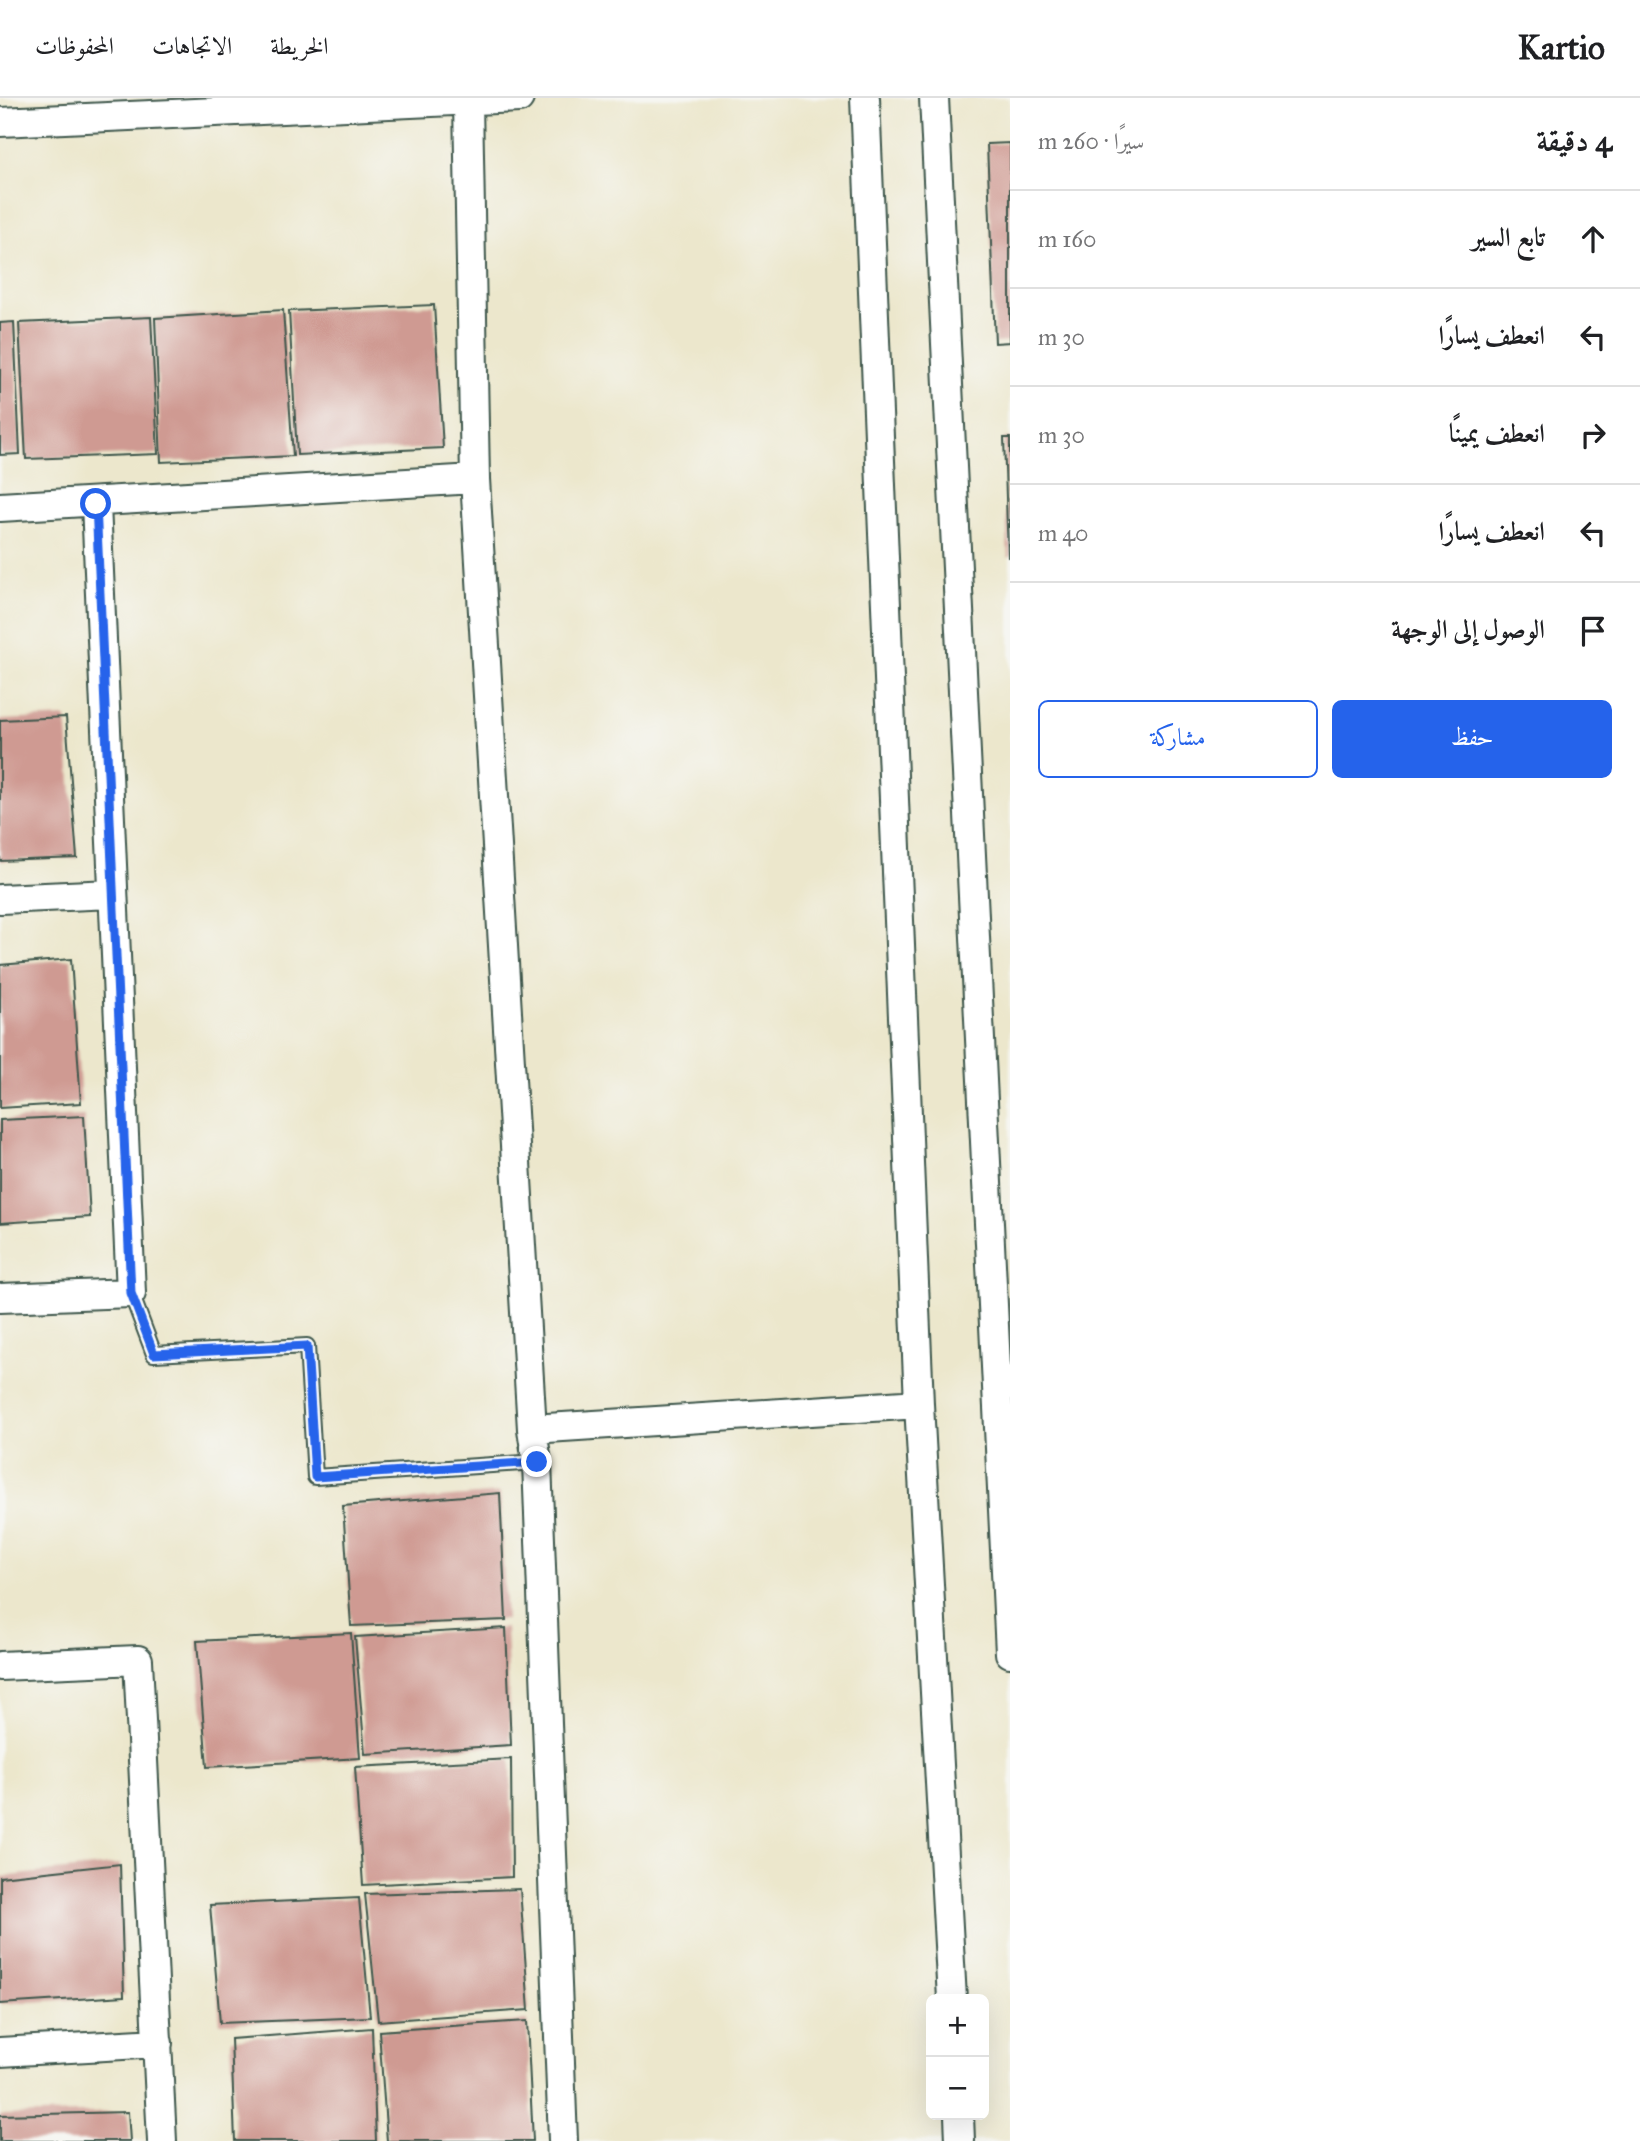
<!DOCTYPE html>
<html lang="ar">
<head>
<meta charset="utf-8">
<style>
  body { margin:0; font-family:"IM FELL Great Primer",Amiri,serif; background:#f2f2f2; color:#202124; direction:rtl }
  .controls { position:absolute; right:21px; bottom:21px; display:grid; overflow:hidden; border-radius:10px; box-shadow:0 7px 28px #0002 }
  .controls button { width:63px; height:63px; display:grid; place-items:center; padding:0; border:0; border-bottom:2px solid #e0e0e0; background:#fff; color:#202124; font:35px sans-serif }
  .stop { position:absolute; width:21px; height:21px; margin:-16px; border:5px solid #2563eb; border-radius:50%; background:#fff }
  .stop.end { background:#2563eb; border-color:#fff; box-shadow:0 2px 7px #0008 }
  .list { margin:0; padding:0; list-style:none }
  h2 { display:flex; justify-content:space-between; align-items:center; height:91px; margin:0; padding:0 28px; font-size:30px }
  h2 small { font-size:23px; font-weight:400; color:#757577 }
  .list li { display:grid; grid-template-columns:46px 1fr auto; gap:21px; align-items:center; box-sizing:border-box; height:98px; padding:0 28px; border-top:2px solid #e0e0e0 }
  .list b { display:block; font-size:26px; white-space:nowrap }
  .list em { font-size:23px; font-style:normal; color:#757577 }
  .actions { display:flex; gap:14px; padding:21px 28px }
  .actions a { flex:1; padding:16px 0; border:2px solid #2563eb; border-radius:10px; text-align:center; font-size:24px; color:#2563eb }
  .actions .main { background:#2563eb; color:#fff }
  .icon { flex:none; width:38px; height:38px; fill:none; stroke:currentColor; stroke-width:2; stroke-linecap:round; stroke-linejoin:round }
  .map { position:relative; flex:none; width:1010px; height:2043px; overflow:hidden; direction:ltr }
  header { display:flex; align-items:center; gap:42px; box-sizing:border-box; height:98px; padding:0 35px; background:#fff; border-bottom:2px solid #e0e0e0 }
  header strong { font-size:33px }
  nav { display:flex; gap:38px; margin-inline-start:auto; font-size:24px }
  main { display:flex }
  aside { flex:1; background:#fff }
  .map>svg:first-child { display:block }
  .building { fill:#cf9a92 }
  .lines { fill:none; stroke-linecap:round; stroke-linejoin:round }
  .lane-casing { stroke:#3e564b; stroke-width:18 }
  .street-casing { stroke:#3e564b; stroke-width:32 }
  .lane { stroke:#fff; stroke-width:14 }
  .street { stroke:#fff; stroke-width:28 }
  .route { stroke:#2563eb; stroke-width:9 }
</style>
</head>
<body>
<header>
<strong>Kartio</strong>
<nav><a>الخريطة</a><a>الاتجاهات</a><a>المحفوظات</a></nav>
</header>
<main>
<aside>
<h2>4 دقيقة<small>سيرًا · 260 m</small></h2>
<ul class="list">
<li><svg class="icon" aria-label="ahead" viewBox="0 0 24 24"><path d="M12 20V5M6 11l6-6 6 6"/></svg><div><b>تابع السير</b></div><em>160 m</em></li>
<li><svg class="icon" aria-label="left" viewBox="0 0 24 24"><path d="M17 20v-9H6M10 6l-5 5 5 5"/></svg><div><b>انعطف يسارًا</b></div><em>30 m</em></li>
<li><svg class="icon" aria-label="right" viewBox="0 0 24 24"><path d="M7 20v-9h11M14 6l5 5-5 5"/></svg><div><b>انعطف يمينًا</b></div><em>30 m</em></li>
<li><svg class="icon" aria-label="left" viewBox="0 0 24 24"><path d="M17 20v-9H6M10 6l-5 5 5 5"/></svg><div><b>انعطف يسارًا</b></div><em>40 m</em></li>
<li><svg class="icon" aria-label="arrive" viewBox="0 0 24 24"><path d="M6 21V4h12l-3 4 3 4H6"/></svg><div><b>الوصول إلى الوجهة</b></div></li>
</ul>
<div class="actions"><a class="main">حفظ</a><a>مشاركة</a></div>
</aside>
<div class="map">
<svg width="1010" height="2043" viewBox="0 0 1010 2043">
  <rect width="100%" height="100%" fill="#f6f6f2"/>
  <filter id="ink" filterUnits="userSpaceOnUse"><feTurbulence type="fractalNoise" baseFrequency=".0143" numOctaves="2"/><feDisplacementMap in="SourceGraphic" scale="14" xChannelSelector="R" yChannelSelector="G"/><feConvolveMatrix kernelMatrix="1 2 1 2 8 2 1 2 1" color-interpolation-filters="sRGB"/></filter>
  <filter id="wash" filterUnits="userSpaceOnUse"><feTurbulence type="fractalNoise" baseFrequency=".00686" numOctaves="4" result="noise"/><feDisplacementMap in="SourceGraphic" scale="28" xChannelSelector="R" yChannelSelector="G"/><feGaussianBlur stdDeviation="1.57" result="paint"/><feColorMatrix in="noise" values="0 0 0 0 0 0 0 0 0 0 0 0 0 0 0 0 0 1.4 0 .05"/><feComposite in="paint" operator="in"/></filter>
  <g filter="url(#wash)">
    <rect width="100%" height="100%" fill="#ece7cc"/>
    <g id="blocks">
      <path class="building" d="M1010 45V244L995 245 987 46Z
        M434 207 443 350 297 357 289 213Z
        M283 212 293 358 161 364 155 220Z
        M151 219 158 356 26 361 19 225Z
        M14 224 20 356 0 357V225Z
        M1004 340H1010V459H1008Z
        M66 619 77 760 0 763V622Z
        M71 861 81 1005 0 1010V867Z
        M84 1018 90 1119 0 1125V1022Z
        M500 1395 506 1522 351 1528 343 1408Z
        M506 1530 511 1647 365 1656 355 1539Z
        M351 1535 360 1660 207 1669 197 1543Z
        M511 1661 512 1779 363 1787 355 1669Z
        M120 1766 124 1898 0 1906V1779Z
        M520 1791 529 1912 378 1923 365 1796Z
        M359 1800 370 1919 220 1925 210 1807Z
        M527 1923 533 2043H387L379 1933Z
        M372 1930 376 2043H235L231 1941Z
        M128 2014 130 2043H0V2017Z"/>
    </g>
  </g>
  <g filter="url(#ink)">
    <use href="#blocks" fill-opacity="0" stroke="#3e564b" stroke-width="2"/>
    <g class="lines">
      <g class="lane-casing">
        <path id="lane" d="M131 1195 154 1256 307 1248 315 1379 537 1364"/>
      </g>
      <g class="street-casing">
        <path id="street" d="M865 0 919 1306 952 1901
          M934 0 1010 1555
          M468 4 475 381 532 1331 537 1364 563 2043
          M0 24 519 0
          M0 409 475 381
          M0 801 112 796
          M0 1200 131 1195 96 406
          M532 1331 919 1306
          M0 1568 138 1562 162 2043
          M0 1954 158 1945
          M959 2017 960 2043"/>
      </g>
      <use href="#lane" class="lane"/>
      <use href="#street" class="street"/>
    </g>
  </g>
  <g class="lines" filter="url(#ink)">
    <path class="route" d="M96 406 131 1195 154 1256 307 1248 315 1379 537 1364"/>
  </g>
</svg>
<div class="controls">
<button>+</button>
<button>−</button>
</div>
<div class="stop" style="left:96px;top:406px"></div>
<div class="stop end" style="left:537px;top:1364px"></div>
</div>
</main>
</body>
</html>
